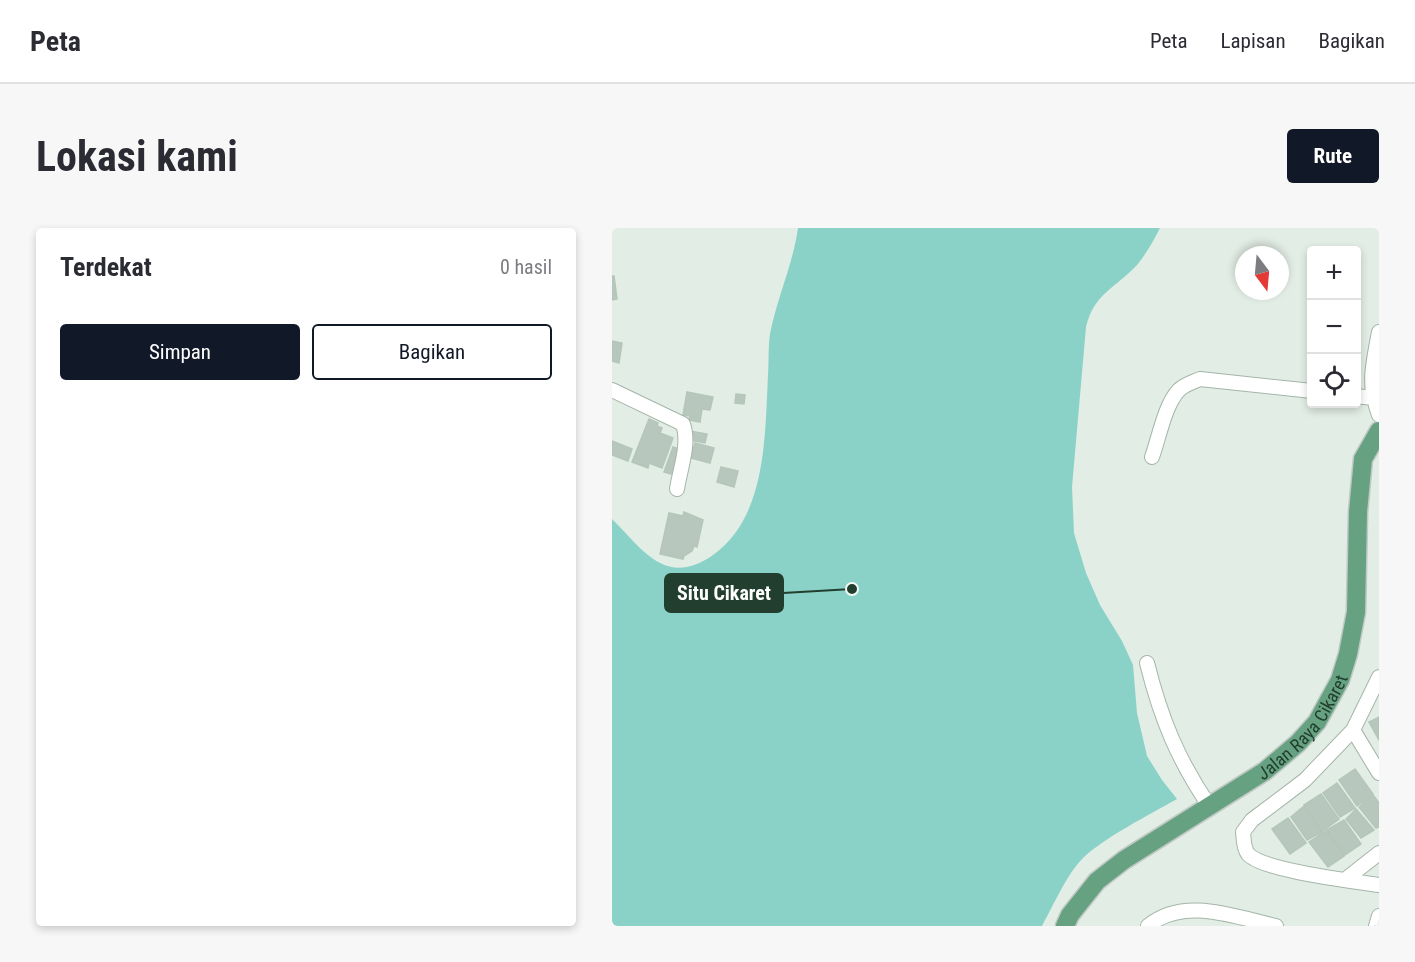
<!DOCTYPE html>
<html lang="id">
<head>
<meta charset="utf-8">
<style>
  body { margin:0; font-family:"Roboto Condensed",sans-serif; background:#f7f7f7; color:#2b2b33 }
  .controls { position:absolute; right:18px; top:18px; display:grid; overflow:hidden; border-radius:6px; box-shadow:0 3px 9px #0003 }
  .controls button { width:54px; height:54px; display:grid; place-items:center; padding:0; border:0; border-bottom:2px solid #e1e1e2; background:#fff; color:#2b2b33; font:30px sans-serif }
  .compass { position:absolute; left:623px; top:18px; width:54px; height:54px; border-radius:50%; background:#fff; box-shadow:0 3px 9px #0003; rotate:164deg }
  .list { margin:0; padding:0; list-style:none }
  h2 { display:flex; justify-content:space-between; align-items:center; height:78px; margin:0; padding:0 24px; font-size:26px }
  h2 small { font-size:20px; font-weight:400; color:#7c7c81 }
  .actions { display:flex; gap:12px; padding:18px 24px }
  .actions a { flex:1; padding:14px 0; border:2px solid #111827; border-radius:6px; text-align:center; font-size:21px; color:#111827 }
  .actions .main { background:#111827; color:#fff }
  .icon { flex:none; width:33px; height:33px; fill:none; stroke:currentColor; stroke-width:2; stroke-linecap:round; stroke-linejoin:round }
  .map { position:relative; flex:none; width:767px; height:698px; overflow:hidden; border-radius:6px }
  header { display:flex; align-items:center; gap:36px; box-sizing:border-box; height:84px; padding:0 30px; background:#fff; border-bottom:2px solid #e1e1e2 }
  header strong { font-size:28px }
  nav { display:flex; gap:33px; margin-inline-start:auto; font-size:21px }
  .intro { display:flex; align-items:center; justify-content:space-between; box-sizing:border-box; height:144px; padding:0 36px }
  h1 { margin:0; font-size:42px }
  .button { padding:15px 27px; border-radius:6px; background:#111827; color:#fff; font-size:21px; font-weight:700 }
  main { display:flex; gap:36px; padding:0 36px }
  aside { flex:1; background:#fff; border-radius:6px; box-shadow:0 3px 9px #0003 }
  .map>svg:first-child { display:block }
  .water { fill:#8ad2c7 }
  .building { fill:#b7c7bd; stroke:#b4c6b9; stroke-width:1.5 }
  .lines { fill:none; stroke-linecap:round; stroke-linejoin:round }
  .minor-casing { stroke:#a5b5aa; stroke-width:16 }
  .major-casing { stroke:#c1c9c4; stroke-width:21 }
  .minor { stroke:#fff; stroke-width:14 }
  .major { stroke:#66a281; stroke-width:18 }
  .labels { text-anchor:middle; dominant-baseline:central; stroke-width:4.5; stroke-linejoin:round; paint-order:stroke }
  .street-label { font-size:18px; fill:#223e2e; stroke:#f3f9f4 }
  .leader { fill:none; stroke:#223e2e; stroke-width:2 }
  .callout-dot { fill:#223e2e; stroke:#f3f9f4; stroke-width:2 }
  .callout { fill:#223e2e; stroke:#223e2e; stroke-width:2 }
  .callout-label { font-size:20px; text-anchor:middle; font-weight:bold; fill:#fff }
</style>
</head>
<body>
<header>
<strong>Peta</strong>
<nav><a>Peta</a><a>Lapisan</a><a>Bagikan</a></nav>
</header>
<div class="intro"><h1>Lokasi kami</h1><a class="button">Rute</a></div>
<main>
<aside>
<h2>Terdekat<small>0 hasil</small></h2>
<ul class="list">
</ul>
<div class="actions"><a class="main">Simpan</a><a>Bagikan</a></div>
</aside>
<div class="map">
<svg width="767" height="698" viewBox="0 0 767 698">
  <rect width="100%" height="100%" fill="#e2ede5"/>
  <path class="water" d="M186 0H548C542 12 534 26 525 37 504 60 482 65 474 99L460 259 462 305 474 345 488 377 510 413 521 437 525 485 535 528 550 552 565 571C537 587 493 609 471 630 455 646 441 678 430 698H0V291C31 322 54 360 101 327 155 289 153 206 156 147 157 133 156 119 158 106 165 70 181 36 186 0Z"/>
  <path class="building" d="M0 48H2L5 71 0 72Z
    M0 113 10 115 7 135 0 133Z
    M75 164 101 169 98 182 90 181 88 194 77 192 78 188 71 187Z
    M124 166 133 167 132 176 123 175Z
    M37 191 46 195 45 198 50 200 48 205 61 210 50 240 37 235 36 240 20 234Z
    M78 203 95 206 93 215 77 212Z
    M0 213 20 221 16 233 0 227Z
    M83 215 102 220 98 235 75 229V217L82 219Z
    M61 219 67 221 63 247 52 244Z
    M109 239 126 243 122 259 105 254Z
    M72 284 91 292 85 319 82 318 80 323 72 328 71 331 48 326 57 285 71 288Z
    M767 489V512L757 494Z
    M743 541 761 566 745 578 727 552Z
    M725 555 743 580 728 589 711 565Z
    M709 566 727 591 711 603 692 577Z
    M761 567 767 575V599L764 600 747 579Z
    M692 578 710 604 695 612 679 589Z
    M744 581 762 602 749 610 734 591Z
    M676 590 694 615 678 626 660 601Z
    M732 592 749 616 733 627 715 602Z
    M714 603 732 628 716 639 697 614Z"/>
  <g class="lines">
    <g class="minor-casing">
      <path id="minor" d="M767 104C761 137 755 155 767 187
        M0 162 71 196C78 216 68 241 65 261
        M744 168 761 170
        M540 229C547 210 553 176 567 162 573 156 581 154 588 151L700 163
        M535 435C549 491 566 532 598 579
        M767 449 741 502 767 545
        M741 502 693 552 640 592 631 604C632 611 631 619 636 626 651 643 742 653 767 657
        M734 651 767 625
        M536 698C572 668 623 689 664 698
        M764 698 767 688"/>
    </g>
    <g class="major-casing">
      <g id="major">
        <path id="s1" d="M453 698 458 687 485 653 512 632 653 543 686 515 705 494 728 452 736 426 744 384 746 284 751 231 767 203"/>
      </g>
    </g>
    <use href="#minor" class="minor"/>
    <use href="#major" class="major"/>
  </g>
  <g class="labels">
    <g class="street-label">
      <text stroke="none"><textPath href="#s1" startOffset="315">Jalan Raya Cikaret</textPath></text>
    </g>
  </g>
  <path class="leader" d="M240 361L171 365"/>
  <circle class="callout-dot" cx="240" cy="361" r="6"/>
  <rect class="callout" x="53" y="346" width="118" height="38" rx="6"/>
  <g class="callout-label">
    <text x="112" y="372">Situ Cikaret</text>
  </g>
</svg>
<div class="controls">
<button>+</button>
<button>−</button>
<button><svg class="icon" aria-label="locate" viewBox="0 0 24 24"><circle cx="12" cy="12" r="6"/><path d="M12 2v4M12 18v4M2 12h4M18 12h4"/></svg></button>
</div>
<svg class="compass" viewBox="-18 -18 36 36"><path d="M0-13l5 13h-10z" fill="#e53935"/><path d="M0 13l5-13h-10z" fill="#7c7c81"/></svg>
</div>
</main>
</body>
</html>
